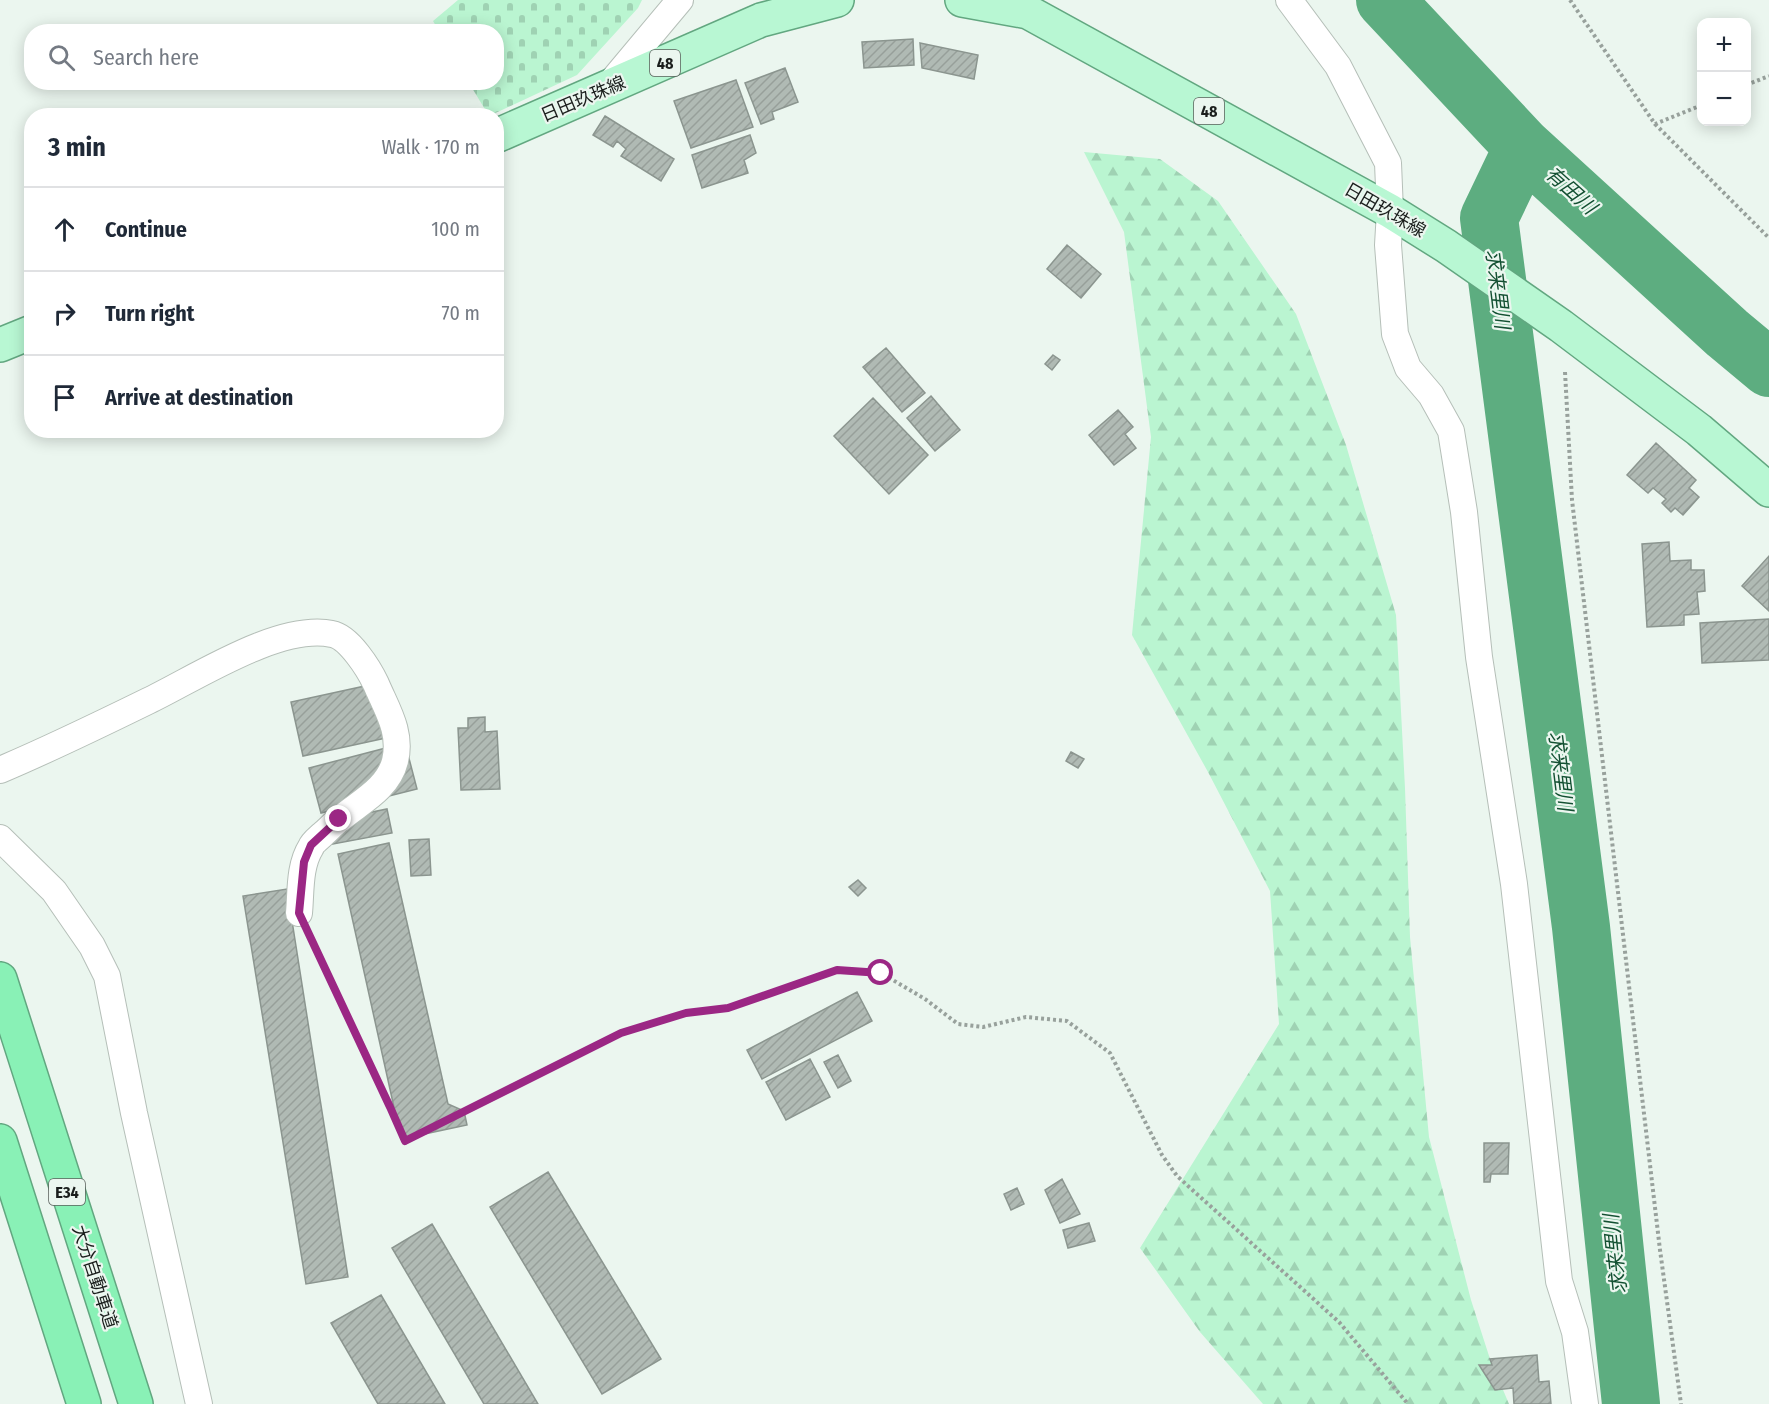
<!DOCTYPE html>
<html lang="en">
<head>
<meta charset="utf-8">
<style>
  body { margin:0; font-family:"Fira Sans Condensed","Noto Sans JP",sans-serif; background:#f2f2f3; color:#1f2937 }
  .controls { position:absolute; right:18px; top:18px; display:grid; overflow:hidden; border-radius:12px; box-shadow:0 3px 15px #0003 }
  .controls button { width:54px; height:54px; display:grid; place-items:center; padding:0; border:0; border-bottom:2px solid #e0e1e3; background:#fff; color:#1f2937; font:30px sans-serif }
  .stop { position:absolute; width:18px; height:18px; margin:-14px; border:4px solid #9b2784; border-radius:50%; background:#fff }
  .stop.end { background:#9b2784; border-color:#fff; box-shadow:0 2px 6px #0008 }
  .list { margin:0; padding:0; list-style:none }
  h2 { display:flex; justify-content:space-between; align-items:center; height:78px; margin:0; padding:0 24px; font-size:26px }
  h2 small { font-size:20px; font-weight:400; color:#747a83 }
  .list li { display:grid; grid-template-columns:39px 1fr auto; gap:18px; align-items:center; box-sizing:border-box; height:84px; padding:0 24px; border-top:2px solid #e0e1e3 }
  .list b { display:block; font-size:22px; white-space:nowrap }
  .list em { font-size:20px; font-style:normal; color:#747a83 }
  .icon { flex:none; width:33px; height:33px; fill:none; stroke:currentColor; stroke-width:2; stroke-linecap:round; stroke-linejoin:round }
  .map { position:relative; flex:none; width:1769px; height:1404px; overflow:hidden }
  .search { position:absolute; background:#fff; box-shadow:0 3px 15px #0003; left:24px; top:24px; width:480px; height:66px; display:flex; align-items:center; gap:15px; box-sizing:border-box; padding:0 21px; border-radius:24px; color:#747a83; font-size:22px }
  .panel { position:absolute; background:#fff; box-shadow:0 3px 15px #0003; left:24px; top:108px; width:480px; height:330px; border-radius:24px }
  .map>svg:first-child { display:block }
  .forest { fill:url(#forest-firs) }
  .cemetery { fill:url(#cemetery-stones) }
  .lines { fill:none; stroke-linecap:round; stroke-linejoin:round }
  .river { stroke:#5dad80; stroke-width:58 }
  .building { fill:url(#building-hatch); stroke:#8b958f; stroke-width:1.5 }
  .minor-casing { stroke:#b5bfb8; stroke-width:28 }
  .primary-casing { stroke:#62a780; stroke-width:36 }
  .motorway-casing { stroke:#62a780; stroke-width:36 }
  .path { stroke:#98a19c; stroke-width:4; stroke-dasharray:3 3; stroke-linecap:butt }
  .minor { stroke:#fff; stroke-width:26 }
  .primary { stroke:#b8f7d3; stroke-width:33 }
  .motorway { stroke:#89f1b6; stroke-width:33 }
  .route { stroke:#9b2784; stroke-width:8 }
  .labels { text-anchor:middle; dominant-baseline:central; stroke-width:4.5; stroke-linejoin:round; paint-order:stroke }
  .shield { fill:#ebf6ef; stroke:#595f5b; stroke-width:1.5 }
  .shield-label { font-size:16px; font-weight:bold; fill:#1a1e1c }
  .street-label { font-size:18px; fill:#1a1e1c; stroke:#ebf6ef }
  .water-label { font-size:20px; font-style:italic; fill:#135032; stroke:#ebf6ef }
</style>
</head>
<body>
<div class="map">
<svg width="1769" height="1404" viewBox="0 0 1769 1404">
  <defs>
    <pattern id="forest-firs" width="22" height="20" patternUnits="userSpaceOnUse" patternTransform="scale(1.5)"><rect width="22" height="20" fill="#baf5d1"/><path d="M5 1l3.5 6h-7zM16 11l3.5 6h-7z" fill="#9fd2b3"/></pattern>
    <pattern id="cemetery-stones" width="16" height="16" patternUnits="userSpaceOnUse" patternTransform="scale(1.5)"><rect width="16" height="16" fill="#baf5d1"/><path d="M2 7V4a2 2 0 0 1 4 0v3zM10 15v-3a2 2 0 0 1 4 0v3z" fill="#9fd2b3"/></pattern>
    <pattern id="building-hatch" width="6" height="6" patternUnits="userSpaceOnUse" patternTransform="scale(1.5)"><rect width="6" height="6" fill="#b0bab4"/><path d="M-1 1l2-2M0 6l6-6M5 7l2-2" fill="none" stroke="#979f9a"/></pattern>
  </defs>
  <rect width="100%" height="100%" fill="#ebf6ef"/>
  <path class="forest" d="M1084 152 1160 159 1218 201 1296 314 1346 445 1396 615 1405 788 1410 937 1429 1137 1471 1300 1490 1359 1509 1404H1263L1200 1332 1140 1248 1279 1024 1270 891 1208 772 1132 635 1151 437 1124 232Z"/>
  <path class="cemetery" d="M458 0H642L638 8 577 75 489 116 469 83 496 82V32L439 31 433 21Z"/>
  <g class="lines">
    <path class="river" d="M1385 0 1523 147 1727 333 1769 368
      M1523 147 1489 218 1581 927 1631 1404"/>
  </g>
  <path class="building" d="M913 39 914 65 864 68 862 42Z
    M920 43 978 55 974 79 922 68Z
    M785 68 798 102 772 112 774 119 761 124 745 83Z
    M736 80 753 127 691 148 674 101Z
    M605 116 674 159 661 181 621 156 626 149 617 141 613 147 593 135Z
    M750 135 756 153 744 160 748 173 702 188 692 155Z
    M1067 245 1101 274 1081 298 1047 269Z
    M886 348 925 393 902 412 863 367Z
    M1053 355 1060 360 1052 370 1045 364Z
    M931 396 960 430 935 451 907 418Z
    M873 398 928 455 889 494 834 436Z
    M1118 410 1133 427 1125 434 1136 448 1114 465 1089 435Z
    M1656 443 1696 480 1689 488 1699 497 1683 515 1675 508 1671 512 1662 503 1666 499 1653 488 1648 493 1627 475Z
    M1669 542 1670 561 1691 560V570H1704L1705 591 1697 592 1699 614 1684 615V625L1647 627 1642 544Z
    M1769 556V611L1742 586Z
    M1769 619V660L1702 663 1700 623Z
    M388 681 400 735 303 756 291 702Z
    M485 717V732L497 731 500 789 461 790 458 728H468V718Z
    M405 743 417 789 321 813 309 768Z
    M1071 752 1084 759 1078 768 1066 761Z
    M387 809 392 833 328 845 323 822Z
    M429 839 431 875 411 876 409 840Z
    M389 843 448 1104 464 1111 467 1125 401 1139 338 854Z
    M858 880 866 888 858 896 849 887Z
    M287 889 348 1277 306 1284 243 896Z
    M857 992 872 1021 762 1079 747 1050Z
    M838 1055 851 1081 838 1088 824 1062Z
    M810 1059 830 1097 786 1120 766 1082Z
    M1484 1143H1509L1508 1174H1491L1490 1182H1484Z
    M548 1172 661 1359 602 1394 490 1207Z
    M1062 1179 1080 1214 1060 1223 1045 1190Z
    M1017 1188 1024 1204 1011 1210 1004 1194Z
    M1089 1223 1095 1241 1068 1248 1063 1230Z
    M432 1224 538 1404H484L392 1248Z
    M381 1295 445 1404H378L331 1323Z
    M1537 1355 1539 1382 1549 1381 1551 1404H1514L1513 1388 1495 1390 1479 1365H1492L1490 1359Z"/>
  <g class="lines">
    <g class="minor-casing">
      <path id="minor" d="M1289 0 1338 66 1388 163 1390 211 1388 245 1395 334 1408 368 1431 395 1451 431 1464 512 1479 657 1514 884 1559 1281 1575 1332 1585 1404
        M608 86 680 0
        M0 770C50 749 99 725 148 701 196 678 279 623 332 634 349 637 369 669 376 684 387 710 402 732 395 761 388 789 360 802 340 819 334 823 329 829 323 834 319 838 313 842 311 847 299 866 301 892 299 913
        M0 838 54 891 92 946 107 976 134 1113 199 1404"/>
    </g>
    <g class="primary-casing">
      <path id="primary" d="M962 0 1028 12 1390 211 1446 246 1561 326 1699 430 1769 490
        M496 136 761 20 837 0
        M0 345 32 332"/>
    </g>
    <g class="motorway-casing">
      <path id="motorway" d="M0 979 136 1404
        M0 1141 84 1404"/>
    </g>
    <path class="path" d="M1570 0 1655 124 1702 105
      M1746 85 1769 76
      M1655 124 1769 238
      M1565 372 1572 500 1660 1250 1681 1404
      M311 938 390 1107 405 1141 621 1033 686 1013 728 1008 837 970 881 973 925 999 958 1024 983 1027 1026 1017 1067 1021 1110 1053 1162 1155 1177 1176 1339 1322 1408 1404"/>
    <use href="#minor" class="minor"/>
    <use href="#primary" class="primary"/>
    <use href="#motorway" class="motorway"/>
  </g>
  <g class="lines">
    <path class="route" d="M339 819 311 845 304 862 299 913 390 1107 405 1141 621 1033 686 1013 728 1008 837 970 881 973"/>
  </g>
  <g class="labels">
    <g class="shield">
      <rect x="650" y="50" width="30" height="26" rx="4.5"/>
      <rect x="1194" y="98" width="30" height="26" rx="4.5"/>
      <rect x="49" y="1179" width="36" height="26" rx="4.5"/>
    </g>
    <g class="shield-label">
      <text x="665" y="63">48</text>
      <text x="1209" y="111">48</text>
      <text x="67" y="1192">E34</text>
    </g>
    <g class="street-label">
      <text transform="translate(583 99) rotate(-23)">日田玖珠線</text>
      <text transform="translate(1385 210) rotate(30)">日田玖珠線</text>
      <text transform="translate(95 1277) rotate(72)">大分自動車道</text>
    </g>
    <g class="water-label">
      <text transform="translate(1571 190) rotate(42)">有田川</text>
      <text transform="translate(1498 289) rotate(83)">求来里川</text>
      <text transform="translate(1561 771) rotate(83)">求来里川</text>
      <text transform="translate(1615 1254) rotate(-96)">求来里川</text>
    </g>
  </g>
</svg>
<div class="controls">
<button>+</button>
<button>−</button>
</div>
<div class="stop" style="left:881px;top:973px"></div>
<div class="stop end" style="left:339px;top:819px"></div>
<div class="search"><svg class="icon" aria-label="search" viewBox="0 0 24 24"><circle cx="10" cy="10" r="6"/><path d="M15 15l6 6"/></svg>Search here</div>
<section class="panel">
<h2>3 min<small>Walk · 170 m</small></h2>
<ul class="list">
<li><svg class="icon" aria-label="ahead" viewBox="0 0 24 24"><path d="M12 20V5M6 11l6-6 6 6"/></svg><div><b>Continue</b></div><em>100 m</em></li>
<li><svg class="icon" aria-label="right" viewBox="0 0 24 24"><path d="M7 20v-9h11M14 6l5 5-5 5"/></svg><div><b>Turn right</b></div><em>70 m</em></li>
<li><svg class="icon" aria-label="arrive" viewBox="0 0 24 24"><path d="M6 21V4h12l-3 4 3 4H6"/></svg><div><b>Arrive at destination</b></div></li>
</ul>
</section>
</div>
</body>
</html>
